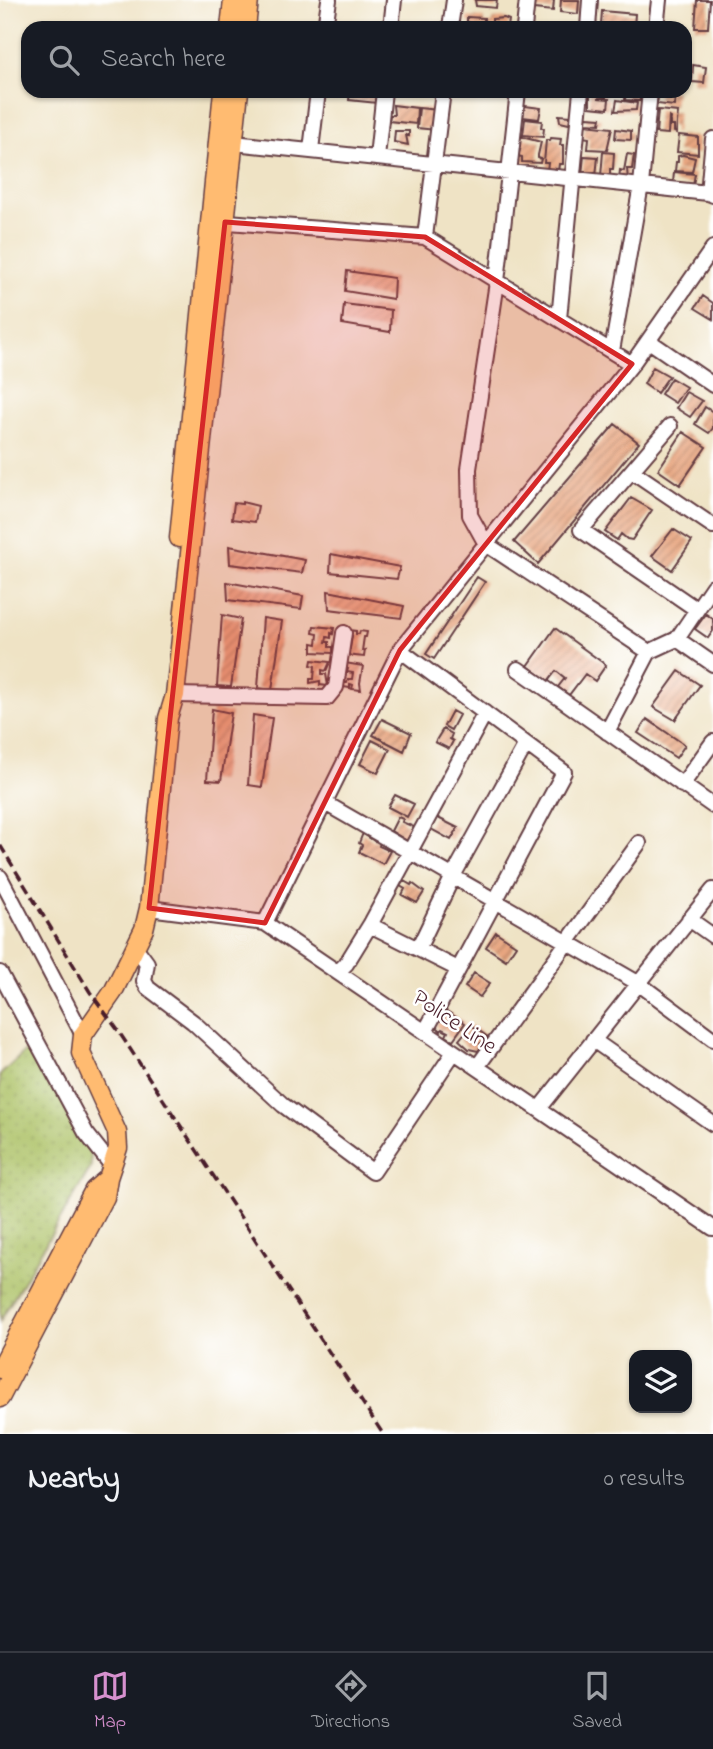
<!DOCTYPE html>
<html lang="en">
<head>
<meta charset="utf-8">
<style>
  body { margin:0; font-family:"Indie Flower",sans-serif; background:#242831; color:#f1f3f6 }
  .controls { position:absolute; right:21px; bottom:21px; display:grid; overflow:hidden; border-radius:14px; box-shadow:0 2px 5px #0004 }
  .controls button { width:63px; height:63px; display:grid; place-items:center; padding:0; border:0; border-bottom:2px solid #363941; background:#171b24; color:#f1f3f6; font:35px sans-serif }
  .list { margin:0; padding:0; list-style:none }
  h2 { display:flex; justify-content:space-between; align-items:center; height:91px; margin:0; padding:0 28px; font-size:30px }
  h2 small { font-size:23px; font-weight:400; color:#9ea1a6 }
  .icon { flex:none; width:38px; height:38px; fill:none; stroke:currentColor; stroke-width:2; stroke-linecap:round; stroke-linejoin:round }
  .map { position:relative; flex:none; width:713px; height:1434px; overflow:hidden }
  .search { position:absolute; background:#171b24; box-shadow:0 2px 5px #0004; left:21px; right:21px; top:21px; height:77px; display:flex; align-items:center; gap:18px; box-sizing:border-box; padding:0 24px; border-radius:21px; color:#9ea1a6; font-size:26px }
  .sheet { height:217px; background:#171b24 }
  nav { display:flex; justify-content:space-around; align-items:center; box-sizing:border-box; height:98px; border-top:2px solid #363941; background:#171b24; font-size:19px; color:#9ea1a6 }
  nav a { display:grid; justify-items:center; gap:4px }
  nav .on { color:#d690ce }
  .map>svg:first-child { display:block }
  .park { fill:url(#park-dots); stroke:#7b7048; stroke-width:2 }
  .building { fill:url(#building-hatch) }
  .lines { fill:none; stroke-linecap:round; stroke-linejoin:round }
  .minor-casing { stroke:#633c42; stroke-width:18 }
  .major-casing { stroke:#633c42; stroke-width:21 }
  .minor { stroke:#fff; stroke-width:14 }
  .major { stroke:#ffbb71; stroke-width:18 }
  .rail { stroke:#4a1f2b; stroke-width:3.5; stroke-dasharray:10 5; stroke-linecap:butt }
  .marked { fill:#d62828; fill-opacity:0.2; stroke:#d62828; stroke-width:5; stroke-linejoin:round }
  .labels { text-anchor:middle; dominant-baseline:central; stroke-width:5; stroke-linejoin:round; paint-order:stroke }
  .street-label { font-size:24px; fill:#4a1f2b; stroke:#fff }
</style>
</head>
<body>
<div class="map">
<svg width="713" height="1434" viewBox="0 0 713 1434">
  <defs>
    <pattern id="park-dots" width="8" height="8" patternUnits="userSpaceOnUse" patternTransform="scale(1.75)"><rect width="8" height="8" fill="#acc165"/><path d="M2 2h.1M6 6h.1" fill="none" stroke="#96a558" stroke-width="1.8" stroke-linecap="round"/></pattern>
    <pattern id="building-hatch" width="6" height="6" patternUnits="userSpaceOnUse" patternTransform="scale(1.75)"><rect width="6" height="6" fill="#e8a680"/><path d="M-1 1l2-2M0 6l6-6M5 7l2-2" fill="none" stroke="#be8769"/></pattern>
  </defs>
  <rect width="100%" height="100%" fill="#fff"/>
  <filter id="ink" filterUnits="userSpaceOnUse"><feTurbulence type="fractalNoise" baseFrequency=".0143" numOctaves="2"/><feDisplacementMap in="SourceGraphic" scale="14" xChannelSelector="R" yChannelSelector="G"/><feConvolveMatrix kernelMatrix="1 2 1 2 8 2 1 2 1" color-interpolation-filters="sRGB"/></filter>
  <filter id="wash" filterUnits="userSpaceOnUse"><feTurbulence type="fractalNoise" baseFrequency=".00686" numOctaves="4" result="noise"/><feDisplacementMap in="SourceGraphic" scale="28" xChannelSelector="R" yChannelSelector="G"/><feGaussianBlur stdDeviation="1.57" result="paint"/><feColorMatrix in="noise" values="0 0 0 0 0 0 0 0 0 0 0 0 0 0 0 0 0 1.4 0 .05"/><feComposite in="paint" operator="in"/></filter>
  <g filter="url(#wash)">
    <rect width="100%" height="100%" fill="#efe3c5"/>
    <path class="park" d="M30 1047 90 1135 91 1167 0 1321V1075Z"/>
    <g id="blocks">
      <path class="building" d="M475 0H497L496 8 476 6Z
        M534 0H554L553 11 534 9Z
        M561 0H579L578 14 560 12Z
        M697 0H710L708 28H695Z
        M602 11 635 14 634 27 601 24Z
        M467 17 484 18V23H492V19L504 18 509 20 508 27 470 28 471 23 467 22Z
        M693 65 706 67 704 83 692 82Z
        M350 91H378L377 103 349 100Z
        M590 91H607L606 97 598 98 609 99 608 109 590 107Z
        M626 91H639L640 101 625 100Z
        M659 91H676L674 106 657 104Z
        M617 100 637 103 636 110 615 111Z
        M393 105 417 108 416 124 389 121 390 115H394Z
        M525 106 541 108 539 119 523 117Z
        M419 108 438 110 436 130 417 128Z
        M658 110 678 112 676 133 674 132V126H670L671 118 669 117 668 134 656 133Z
        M559 115 570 116 569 124 560 122Z
        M586 117 601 118 600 124 586 123Z
        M525 119 542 121 541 128H544L543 137 523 135Z
        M585 125 612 128 607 150 588 149 589 138 583 137Z
        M616 129 631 131V140L615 139Z
        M395 131H409V136L406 135 408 145 394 142Z
        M679 135 698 137V154L677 152Z
        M518 136 541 142 538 155V158L541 159 540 163 522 162V157L518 156 520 150H518Z
        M551 138 561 139 560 145H563V164H559L558 171 547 170 548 163H544L546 140H550Z
        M603 152 614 153 613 169H610V177L601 176Z
        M627 154 634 155 632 169H627L628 180 619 179 620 170 624 171Z
        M683 155 695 158 692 172 675 171 676 162H678V156Z
        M584 156 598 157 596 176 582 175Z
        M674 172 695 174 693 185 673 183Z
        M347 271 394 278 393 299 345 291Z
        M703 296 713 303V319L695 308Z
        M344 304 391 310 390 332 342 324Z
        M653 367 669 376 657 393 644 384Z
        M671 378 686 387 675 403 661 394Z
        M686 392 702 401 690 417 676 408Z
        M705 407 713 412V428L709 433 695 424Z
        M615 424 639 443 538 564 514 542Z
        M683 432 706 447 680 485 658 470Z
        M631 498 652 510 632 540 627 539 621 534 617 540 605 532Z
        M242 502 258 506 255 522 232 519 234 503 242 504Z
        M673 529 692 541 672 570 652 556Z
        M229 546 305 560 302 573 230 564Z
        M331 554 400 567 397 579 330 572Z
        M477 577 485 582 434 659 426 654Z
        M227 582 303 596 301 609 228 600Z
        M328 591 404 606 401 618 329 609Z
        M706 614 713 619V631L708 638 695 629Z
        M222 615 241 619 231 687 217 686Z
        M263 618 282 621 272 690 258 688Z
        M314 626 334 628 333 634 331 633V638L327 637 326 642H329V647H333V653L312 652V643L317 644 318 634 313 633Z
        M555 628 606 665 595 681 585 674 569 695 558 687 565 678 556 671 548 681 528 666Z
        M348 630 356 631V634H359L360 631 367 632 366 637H364L362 651 365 650 364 657 346 655 347 649H350L352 636 348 635Z
        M312 660 330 662 326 671 322 670V674H326L328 686 320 685V681L310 683V679H314L315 666 311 665Z
        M345 663 363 666 360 683 361 690 352 689 353 685 350 684V688L343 687V683H347L348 679H352L353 673 347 672 348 669 344 668Z
        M679 671 700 685 675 720 653 707Z
        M212 709 231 713 221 781 207 780Z
        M452 711 459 715 451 730 444 726Z
        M253 715 272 718 262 787 248 785Z
        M382 719 411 733 404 751 373 735Z
        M647 719 685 745 676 758 638 733Z
        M443 729 452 734 450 739 453 741 449 749 435 742Z
        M372 740 390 749 378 773 360 764Z
        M395 795 414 804 407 817 388 807Z
        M434 816 458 828 451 840 427 827Z
        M398 817 403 819 402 822 414 827 407 841 391 831Z
        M363 833 374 841 375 839 380 842 379 846 390 851 383 864 359 852 362 845 359 843Z
        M404 881 411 885 412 883 424 892 417 903 402 895 405 889 400 886Z
        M496 932 516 945 506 960 486 947Z
        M474 973 490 983 480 997 465 987Z
        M445 1010 465 1023 453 1040 446 1036 448 1032 442 1029 441 1031 436 1026Z
        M471 1025 488 1037 480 1044 482 1046 478 1051 469 1049 459 1040Z"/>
    </g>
  </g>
  <g filter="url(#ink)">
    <use href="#blocks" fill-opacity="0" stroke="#633c42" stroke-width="2"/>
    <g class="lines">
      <g class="minor-casing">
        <path id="minor" d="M325 28 329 0
          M391 28 394 0
          M450 28 454 0
          M524 28 527 0
          M588 28 590 0
          M656 28 659 0
          M518 91 497 282 469 469 470 515 486 544 649 652 677 639 713 664
          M713 139 708 193 713 195
          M234 143 708 193
          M311 150 318 91
          M377 157 384 91
          M215 221 425 237 632 364
          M425 237 443 91
          M559 319 581 91
          M649 341 713 385
          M612 351 641 185 650 91
          M670 426 581 530 696 609
          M632 471 713 526
          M677 639 713 586
          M400 650 564 772 425 1032
          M518 669 713 806
          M175 695 327 698 336 687 344 633
          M607 732 649 652
          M682 785 713 742
          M325 803 638 983 713 1039
          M0 877 83 1035
          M149 908 265 923 713 1228
          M689 919 713 936
          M265 923 400 650 632 364 713 248
          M136 948 147 963 144 981 148 988 193 1022 283 1105 373 1172 454 1052
          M418 949 453 876 526 744
          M458 969 370 925 485 713
          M338 972 346 964 370 925
          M0 973 86 1133 112 1166
          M593 1040 713 1124
          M477 1067 639 843
          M539 1109 713 890"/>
      </g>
      <g class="major-casing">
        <path id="major" d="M230 28 233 0
          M246 28 249 0
          M179 538 223 91
          M0 1369 94 1190 108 1178
          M0 1398 105 1197 108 1178 118 1148 117 1132 81 1053 83 1035 113 992 144 929 149 908 168 718 175 695 239 91"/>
      </g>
      <use href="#minor" class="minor"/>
      <use href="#major" class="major"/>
      <path class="rail" d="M0 845 90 992 117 1029 383 1434"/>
    </g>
  </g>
  <path class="marked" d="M225 222 425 237 632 364 400 650 265 923 149 908Z"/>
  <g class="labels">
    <g class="street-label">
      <text transform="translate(454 1023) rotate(34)">Police Line</text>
    </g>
  </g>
</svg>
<div class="controls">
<button><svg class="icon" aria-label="layers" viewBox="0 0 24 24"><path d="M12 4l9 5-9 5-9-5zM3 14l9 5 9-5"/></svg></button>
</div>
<div class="search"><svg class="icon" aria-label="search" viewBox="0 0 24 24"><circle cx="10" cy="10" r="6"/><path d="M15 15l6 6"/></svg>Search here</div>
</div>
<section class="sheet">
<h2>Nearby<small>0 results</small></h2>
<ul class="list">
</ul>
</section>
<nav>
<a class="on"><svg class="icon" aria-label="map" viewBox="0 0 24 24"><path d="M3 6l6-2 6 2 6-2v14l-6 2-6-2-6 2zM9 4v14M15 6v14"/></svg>Map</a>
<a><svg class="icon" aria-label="directions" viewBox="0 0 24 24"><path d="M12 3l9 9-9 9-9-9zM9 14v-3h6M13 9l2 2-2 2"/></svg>Directions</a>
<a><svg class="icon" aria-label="saved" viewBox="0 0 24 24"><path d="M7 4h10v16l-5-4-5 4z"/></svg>Saved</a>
</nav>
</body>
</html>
